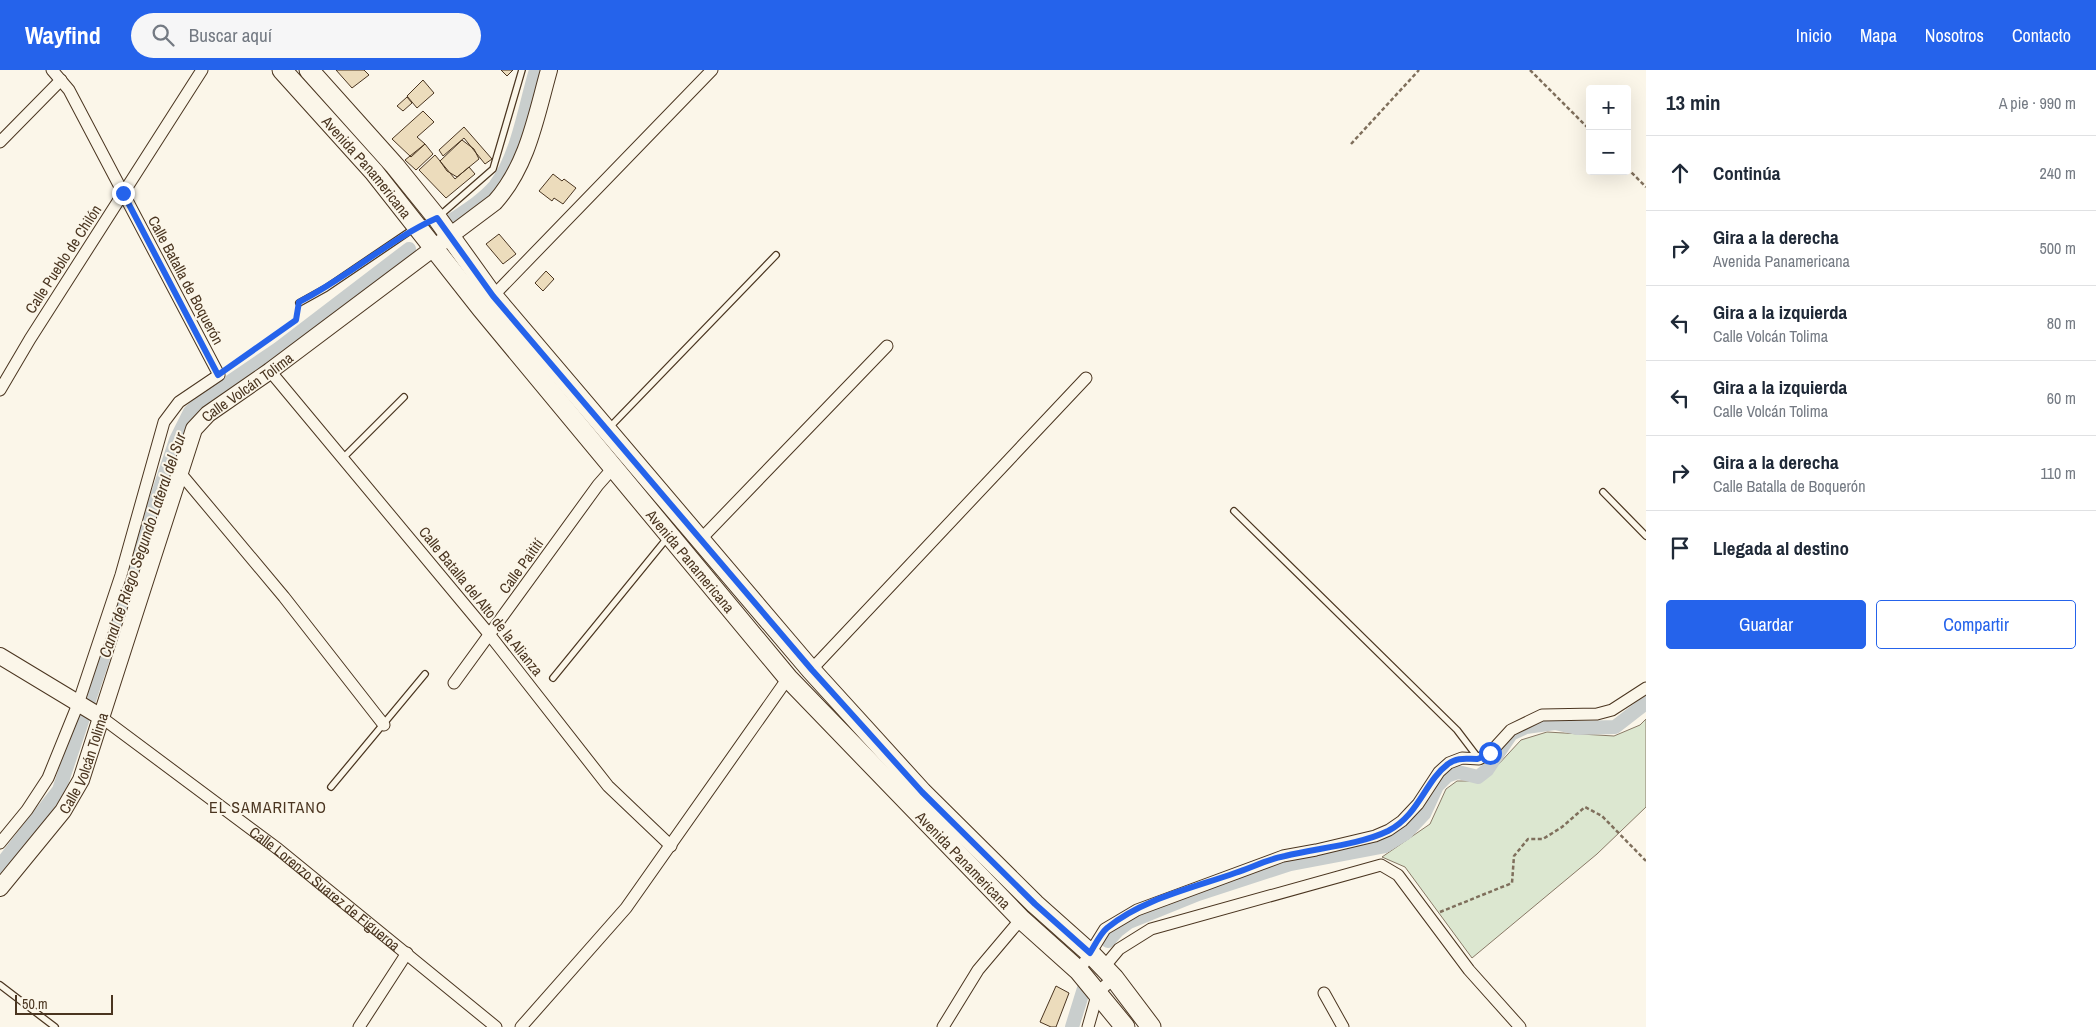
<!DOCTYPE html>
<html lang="es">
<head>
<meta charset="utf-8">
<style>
  body { margin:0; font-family:"Archivo Narrow",sans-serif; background:#f6f6f7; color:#1f2937 }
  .controls { position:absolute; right:15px; top:15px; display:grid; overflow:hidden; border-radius:5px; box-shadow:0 5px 20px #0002 }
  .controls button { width:45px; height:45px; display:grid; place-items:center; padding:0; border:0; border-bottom:1px solid #e0e1e3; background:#fff; color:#1f2937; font:25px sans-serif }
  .scale { position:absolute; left:15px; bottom:12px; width:98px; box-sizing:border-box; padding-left:5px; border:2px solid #4a3520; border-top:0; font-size:14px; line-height:18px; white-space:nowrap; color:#4a3520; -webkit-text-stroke:4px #fbf6e9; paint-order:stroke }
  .stop { position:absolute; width:15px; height:15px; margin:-11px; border:4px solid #2563eb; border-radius:50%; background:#fff }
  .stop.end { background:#2563eb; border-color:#fff; box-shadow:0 1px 5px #0008 }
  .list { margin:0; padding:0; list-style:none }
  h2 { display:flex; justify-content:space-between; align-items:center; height:65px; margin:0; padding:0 20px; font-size:21px }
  h2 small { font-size:16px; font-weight:400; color:#747a83 }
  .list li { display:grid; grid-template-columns:32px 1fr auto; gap:15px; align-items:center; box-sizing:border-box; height:75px; padding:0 20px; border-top:1px solid #e0e1e3 }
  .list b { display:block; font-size:19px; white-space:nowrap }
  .list p { margin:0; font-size:16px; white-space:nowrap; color:#747a83 }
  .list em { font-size:16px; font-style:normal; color:#747a83 }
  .actions { display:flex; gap:10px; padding:15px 20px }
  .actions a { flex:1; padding:11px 0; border:1px solid #2563eb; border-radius:5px; text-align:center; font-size:18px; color:#2563eb }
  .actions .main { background:#2563eb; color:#fff }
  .icon { flex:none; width:28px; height:28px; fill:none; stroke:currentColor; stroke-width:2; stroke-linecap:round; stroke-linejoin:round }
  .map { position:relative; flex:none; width:1646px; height:957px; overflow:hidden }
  header { display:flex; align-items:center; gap:30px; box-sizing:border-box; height:70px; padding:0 25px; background:#2563eb; color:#fff }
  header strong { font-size:24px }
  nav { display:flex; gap:28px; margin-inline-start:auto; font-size:18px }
  .search { width:350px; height:45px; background:#f6f6f7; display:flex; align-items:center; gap:12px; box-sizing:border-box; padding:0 18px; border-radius:28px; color:#747a83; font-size:19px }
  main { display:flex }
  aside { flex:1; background:#fff }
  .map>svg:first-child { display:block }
  .green { fill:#dce7d0; stroke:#887966 }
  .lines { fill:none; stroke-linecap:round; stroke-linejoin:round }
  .canal { stroke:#c9cecd; stroke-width:14 }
  .building { fill:#ecdcbc; stroke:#4a3520 }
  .lane-casing { stroke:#4a3520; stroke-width:8 }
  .street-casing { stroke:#4a3520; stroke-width:13 }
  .secondary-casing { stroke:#4a3520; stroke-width:18 }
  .primary-casing { stroke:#4a3520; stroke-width:21 }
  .path { stroke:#7f6f5c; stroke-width:2.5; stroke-dasharray:4 2.5; stroke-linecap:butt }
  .lane { stroke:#fbf6e9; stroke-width:5.5 }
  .street { stroke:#fbf6e9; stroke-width:11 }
  .secondary { stroke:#fbf6e9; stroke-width:16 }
  .primary { stroke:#fbf6e9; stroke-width:19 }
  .route { stroke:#2563eb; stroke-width:6 }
  .labels { text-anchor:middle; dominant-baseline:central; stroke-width:4; stroke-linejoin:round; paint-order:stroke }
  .street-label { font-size:15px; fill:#4a3520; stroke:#fbf6e9 }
  .water-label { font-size:16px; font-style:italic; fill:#4a3520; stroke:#fbf6e9 }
  .neighbourhood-label { font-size:16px; letter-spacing:1px; fill:#4a3520; stroke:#fbf6e9 }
</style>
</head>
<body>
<header>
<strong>Wayfind</strong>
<div class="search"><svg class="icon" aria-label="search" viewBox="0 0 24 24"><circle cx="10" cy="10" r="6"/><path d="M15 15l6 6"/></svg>Buscar aquí</div>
<nav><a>Inicio</a><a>Mapa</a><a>Nosotros</a><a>Contacto</a></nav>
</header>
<main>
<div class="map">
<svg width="1646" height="957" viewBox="0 0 1646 957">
  <rect width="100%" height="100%" fill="#fbf6e9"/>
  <path class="green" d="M1646 649V737L1597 784 1472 888 1405 797 1382 787 1430 754 1446 719 1457 711H1483L1521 670 1547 662 1614 666 1640 655Z"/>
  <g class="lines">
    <path class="canal" d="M452 150C467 140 483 130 495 116 518 86 525 36 536 0
      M0 796 59 720 176 370 190 342 203 330 278 279 409 179
      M1108 871 1117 861 1129 852 1198 824 1290 794 1385 776 1406 763 1424 744 1437 716 1447 706 1458 702 1478 707 1487 700 1511 664 1526 657 1555 653 1577 658 1615 657 1646 633
      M1072 957 1085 915"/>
  </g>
  <path class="building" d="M336 0H364L369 5 352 18Z
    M501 0H513L507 6Z
    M423 10 434 23 417 38 407 26Z
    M407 27 412 33 403 41 397 36Z
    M423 41 434 52 417 67 425 74 411 87 392 69Z
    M464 57 492 89 485 94 464 68 443 86 439 80Z
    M462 70 474 79 479 89 457 107 447 101 440 91Z
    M425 74 433 84 416 100 405 90Z
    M435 85 455 109 469 97 475 104 446 128 419 100Z
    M553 104 562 111 564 109 576 118 563 134 554 128 552 131 539 121Z
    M499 164 516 184 503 194 486 174Z
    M546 201 554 209 543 221 535 213Z
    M1056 916 1069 923 1056 957H1051L1040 952Z"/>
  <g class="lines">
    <g class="lane-casing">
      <path id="lane" d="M299 233 326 218 416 157 437 148 493 99 522 0
        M609 358 776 185
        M344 387 404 327
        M1603 422 1646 466
        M1234 441 1457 660 1479 689
        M553 608 668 467
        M331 717 425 604
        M0 915 55 957"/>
    </g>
    <g class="street-casing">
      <g id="street">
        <path d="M0 72 61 10"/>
        <path d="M493 226 712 0"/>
        <path d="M270 301 489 564 608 716 671 776"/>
        <path d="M0 320 30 269 202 0"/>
        <path d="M181 404 284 527 384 655"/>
        <path d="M700 470 887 276"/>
        <path d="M811 600 1086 308"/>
        <path d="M454 613 598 415 613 398"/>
        <path id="s1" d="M101 647 278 779 496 957"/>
        <path d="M0 773 27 740 48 708 78 634 121 505 164 352 179 332 219 305 69 20 52 0"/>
        <path d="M1104 897 1119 879 1151 859 1381 795 1398 805 1469 900 1520 957"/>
        <path d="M1079 901 1105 859 1137 840 1283 786 1316 780 1375 766 1389 760 1402 751 1418 734 1439 702 1449 693 1462 688 1479 689 1490 683 1511 660 1542 645 1597 644 1612 640 1646 618"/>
        <path d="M1324 923 1343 957"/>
        <path d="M359 957 407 883"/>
        <path d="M521 957 626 838 788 608"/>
        <path d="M943 957 978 900 1021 849"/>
        <path d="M1088 957 1098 922 1114 908"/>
      </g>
    </g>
    <g class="secondary-casing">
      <g id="secondary">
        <path d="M0 586 101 647"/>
        <path id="s2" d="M0 818 63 741 81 710 194 359 208 344 270 301 495 132C528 95 536 46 549 0"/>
      </g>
    </g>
    <g class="primary-casing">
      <g id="primary">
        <path id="s3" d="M282 0 374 102 481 238 788 608 1021 849 1079 901 1125 957"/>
        <path d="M309 0 395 96 437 148 493 226 811 600 922 722 1035 834 1090 883 1114 908 1151 957"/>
      </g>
    </g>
    <path class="path" d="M1530 0 1590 60
      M1351 74 1419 0
      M1627 98 1646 117
      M228 298 296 250 297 241
      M1440 842 1512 813 1514 786 1528 769H1543L1562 757 1585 737 1602 746 1646 791"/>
    <use href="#lane" class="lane"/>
    <use href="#street" class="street"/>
    <use href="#secondary" class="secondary"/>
    <use href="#primary" class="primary"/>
  </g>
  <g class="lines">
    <path class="route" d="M123 123 218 305 296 250 299 232C347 208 388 170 437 148L493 226 812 600 922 722 1035 834 1090 883C1095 875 1100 864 1107 858 1142 829 1193 818 1235 803 1251 798 1268 789 1285 786 1317 778 1359 775 1388 761 1419 745 1425 711 1448 694 1457 687 1466 689 1477 689 1481 688 1486 685 1490 683"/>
  </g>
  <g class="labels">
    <g class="street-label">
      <text stroke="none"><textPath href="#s3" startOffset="129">Avenida Panamericana</textPath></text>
      <text transform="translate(63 189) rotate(-57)">Calle Pueblo de Chilón</text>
      <text transform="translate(186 210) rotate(62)">Calle Batalla de Boquerón</text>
      <text stroke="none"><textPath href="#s2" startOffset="572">Calle Volcán Tolima</textPath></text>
      <text stroke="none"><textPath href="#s3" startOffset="639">Avenida Panamericana</textPath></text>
      <text transform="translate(521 496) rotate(-54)">Calle Paitití</text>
      <text transform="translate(481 531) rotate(51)">Calle Batalla del Alto de la Alianza</text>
      <text stroke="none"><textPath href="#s2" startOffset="152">Calle Volcán Tolima</textPath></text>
      <text stroke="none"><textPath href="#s3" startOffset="1044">Avenida Panamericana</textPath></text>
      <text stroke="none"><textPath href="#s1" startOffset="282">Calle Lorenzo Suarez de Figueroa</textPath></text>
    </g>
    <g class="water-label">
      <text transform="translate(142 475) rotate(-71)">Canal de Riego Segundo Lateral del Sur</text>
    </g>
    <g class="neighbourhood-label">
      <text x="268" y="737">EL SAMARITANO</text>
    </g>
  </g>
</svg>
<div class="controls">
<button>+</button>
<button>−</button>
</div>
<div class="scale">50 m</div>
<div class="stop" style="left:1490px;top:683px"></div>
<div class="stop end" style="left:123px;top:123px"></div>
</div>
<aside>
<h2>13 min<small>A pie · 990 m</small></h2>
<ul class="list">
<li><svg class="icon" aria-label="ahead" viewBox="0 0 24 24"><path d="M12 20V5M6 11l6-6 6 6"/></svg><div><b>Continúa</b></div><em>240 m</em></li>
<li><svg class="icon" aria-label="right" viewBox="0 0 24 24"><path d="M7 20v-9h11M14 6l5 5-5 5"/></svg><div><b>Gira a la derecha</b><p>Avenida Panamericana</p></div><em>500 m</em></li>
<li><svg class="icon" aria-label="left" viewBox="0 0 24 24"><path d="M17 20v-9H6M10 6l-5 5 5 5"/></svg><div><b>Gira a la izquierda</b><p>Calle Volcán Tolima</p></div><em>80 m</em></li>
<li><svg class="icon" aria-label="left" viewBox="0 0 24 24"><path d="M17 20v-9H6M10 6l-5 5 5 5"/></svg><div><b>Gira a la izquierda</b><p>Calle Volcán Tolima</p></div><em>60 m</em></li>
<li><svg class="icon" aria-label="right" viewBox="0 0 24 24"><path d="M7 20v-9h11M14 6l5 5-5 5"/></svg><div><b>Gira a la derecha</b><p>Calle Batalla de Boquerón</p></div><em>110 m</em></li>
<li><svg class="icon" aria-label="arrive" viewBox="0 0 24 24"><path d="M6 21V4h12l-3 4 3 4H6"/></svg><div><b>Llegada al destino</b></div></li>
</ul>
<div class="actions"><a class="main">Guardar</a><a>Compartir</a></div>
</aside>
</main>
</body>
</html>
